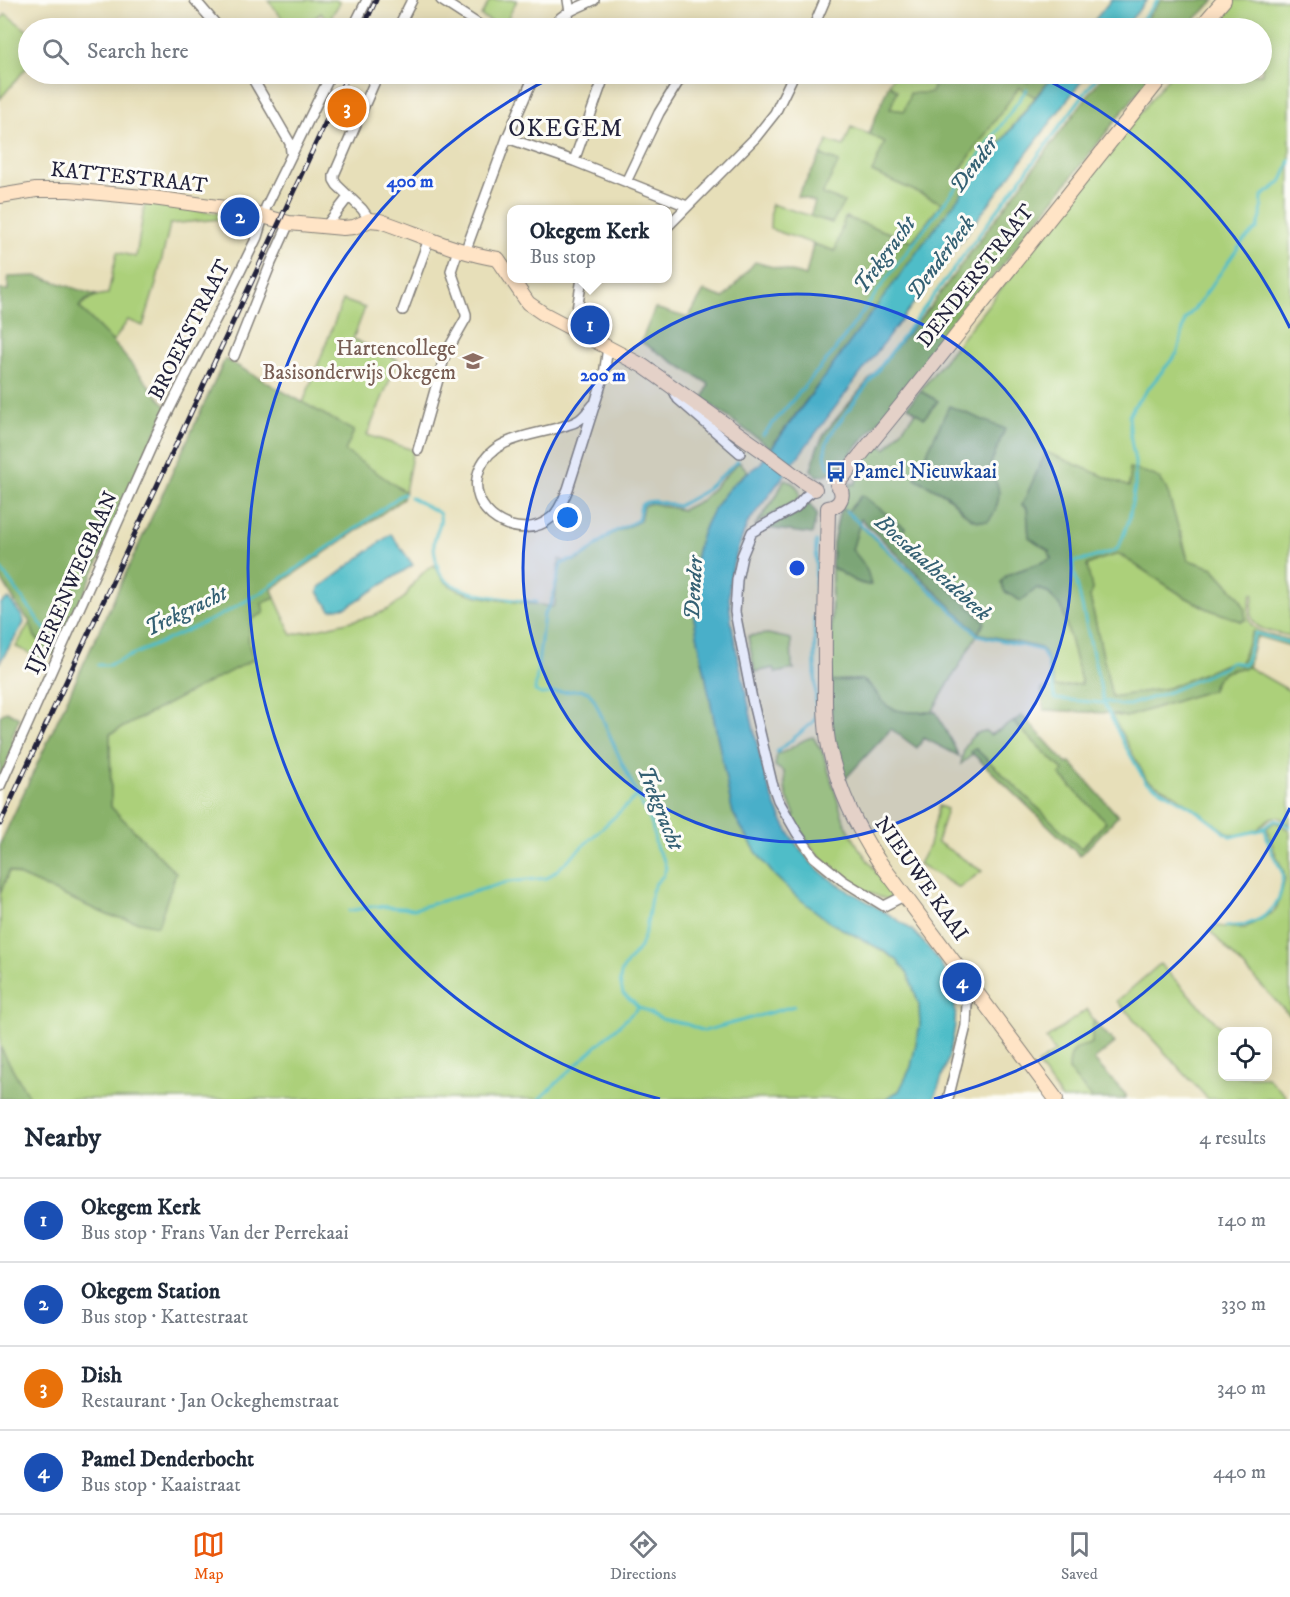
<!DOCTYPE html>
<html lang="en">
<head>
<meta charset="utf-8">
<style>
  body { margin:0; font-family:"IM FELL DW Pica",serif; background:#f6f6f7; color:#1f2937 }
  .controls { position:absolute; right:18px; bottom:18px; display:grid; overflow:hidden; border-radius:12px; box-shadow:0 3px 15px #0003 }
  .controls button { width:54px; height:54px; display:grid; place-items:center; padding:0; border:0; border-bottom:2px solid #e0e1e3; background:#fff; color:#1f2937; font:30px sans-serif }
  .you { position:absolute; left:568px; top:518px; width:21px; height:21px; margin:-15px; border:4px solid #fff; border-radius:50%; background:#1a73e8; box-shadow:0 0 0 9px #1a73e833 }
  .badge { display:grid; place-items:center; width:39px; height:39px; border-radius:50%; background:#ea580c; color:#fff; font-size:20px; font-weight:700 }
  .pin { position:absolute; translate:-50% -50%; border:3px solid #fff; box-shadow:0 2px 6px #0006 }
  .popup { position:absolute; left:507px; top:205px; width:165px; height:78px; box-sizing:border-box; display:grid; place-content:center; border-radius:12px; background:#fff; filter:drop-shadow(0 2px 4px #0005); font-size:20px; white-space:nowrap; color:#747a83 }
  .popup b { font-size:22px; color:#1f2937 }
  .popup::after { content:''; position:absolute; left:50%; top:100%; margin-left:-12px; border:12px solid transparent; border-top-color:#fff }
  .list { margin:0; padding:0; list-style:none }
  h2 { display:flex; justify-content:space-between; align-items:center; height:78px; margin:0; padding:0 24px; font-size:26px }
  h2 small { font-size:20px; font-weight:400; color:#747a83 }
  .list li { display:grid; grid-template-columns:39px 1fr auto; gap:18px; align-items:center; box-sizing:border-box; height:84px; padding:0 24px; border-top:2px solid #e0e1e3 }
  .list b { display:block; font-size:22px; white-space:nowrap }
  .list p { margin:0; font-size:20px; white-space:nowrap; color:#747a83 }
  .list em { font-size:20px; font-style:normal; color:#747a83 }
  .icon { flex:none; width:33px; height:33px; fill:none; stroke:currentColor; stroke-width:2; stroke-linecap:round; stroke-linejoin:round }
  .map { position:relative; flex:none; width:1290px; height:1099px; overflow:hidden }
  .search { position:absolute; background:#fff; box-shadow:0 3px 15px #0003; left:18px; right:18px; top:18px; height:66px; display:flex; align-items:center; gap:15px; box-sizing:border-box; padding:0 21px; border-radius:33px; color:#747a83; font-size:22px }
  .sheet { height:414px; background:#fff }
  nav { display:flex; justify-content:space-around; align-items:center; box-sizing:border-box; height:84px; border-top:2px solid #e0e1e3; background:#fff; font-size:16px; color:#747a83 }
  nav a { display:grid; justify-items:center; gap:3px }
  nav .on { color:#ea580c }
  .map>svg:first-child { display:block }
  .green { fill:#acd07a; stroke:#67795a; stroke-width:1.5; fill-rule:evenodd }
  .forest { fill:#89b26a; stroke:#566a52; stroke-width:1.5 }
  .water { fill:#50bdc8; stroke:#397082; stroke-width:1.5 }
  .lines { fill:none; stroke-linecap:round; stroke-linejoin:round }
  .stream { stroke:#50bdc8; stroke-width:3 }
  .street-casing { stroke:#84807a; stroke-width:12 }
  .secondary-casing { stroke:#84807a; stroke-width:16 }
  .street { stroke:#fff; stroke-width:9 }
  .secondary { stroke:#ffe4c6; stroke-width:14 }
  .rail-casing { stroke:#22223b; stroke-width:5 }
  .rail { stroke:#fdfcf7; stroke-width:3; stroke-dasharray:9; stroke-linecap:butt }
  .ring { fill:none; stroke:#1d4ed8; stroke-width:3 }
  .labels { text-anchor:middle; dominant-baseline:central; stroke-width:6; stroke-linejoin:round; paint-order:stroke }
  .street-label { font-size:21px; fill:#22223b; stroke:#fdfcf7 }
  .education-label { font-size:21px; fill:#785e54; stroke:#fdfcf7; text-anchor:end }
  .transit-label { font-size:21px; fill:#164399; stroke:#fdfcf7; text-anchor:start }
  .water-label { font-size:22px; font-style:italic; fill:#346073; stroke:#fdfcf7 }
  .quarter-label { font-size:24px; letter-spacing:1.5px; fill:#22223b; stroke:#fdfcf7 }
  .centre { fill:#1d4ed8; stroke:#fdfcf7; stroke-width:3 }
  .ring-label { font-size:18px; text-anchor:middle; font-weight:bold; fill:#1d4ed8; stroke:#fdfcf7; stroke-width:6; stroke-linejoin:round; paint-order:stroke }
</style>
</head>
<body>
<div class="map">
<svg width="1290" height="1099" viewBox="0 0 1290 1099">
  <rect width="100%" height="100%" fill="#fdfcf7"/>
  <filter id="ink" filterUnits="userSpaceOnUse"><feTurbulence type="fractalNoise" baseFrequency=".0167" numOctaves="2"/><feDisplacementMap in="SourceGraphic" scale="12" xChannelSelector="R" yChannelSelector="G"/><feConvolveMatrix kernelMatrix="1 2 1 2 8 2 1 2 1" color-interpolation-filters="sRGB"/></filter>
  <filter id="wash" filterUnits="userSpaceOnUse"><feTurbulence type="fractalNoise" baseFrequency=".008" numOctaves="4" result="noise"/><feDisplacementMap in="SourceGraphic" scale="24" xChannelSelector="R" yChannelSelector="G"/><feGaussianBlur stdDeviation="1.35" result="paint"/><feColorMatrix in="noise" values="0 0 0 0 0 0 0 0 0 0 0 0 0 0 0 0 0 1.4 0 .05"/><feComposite in="paint" operator="in"/></filter>
  <g filter="url(#wash)">
    <rect width="100%" height="100%" fill="#e7dfb9"/>
    <path class="green" d="M268 0H336L340 3 328 21 321 13 301 28H290Z
      M490 0H517L503 28 481 16Z
      M1233 0H1290V636C1279 633 1255 631 1252 618 1250 611 1253 601 1254 594L1252 593C1241 633 1257 631 1290 640V646L1259 637V634L1253 632 1240 665 1230 662 1168 688 1112 697 1090 597 1092 589 1086 566 1098 560 1119 554 1183 596 1208 609 1241 621 1246 620 1244 607 1239 597 1213 568 1188 560 1181 532 1130 477 1129 487 1033 483 1022 505 1027 507 1029 537 1049 551 1051 559 1007 575 1001 582 1005 592 1037 588 1047 592 1062 608 1082 685 1055 688C1051 675 1050 658 1041 648L978 633 985 622 899 540 862 495 848 511 841 509 851 483 854 485 858 478 855 475 862 462 879 444 886 449 916 412 924 418 938 401 920 391 1171 74H1262V28H1206L1218 14ZM990 463 987 473 988 521C965 524 962 505 945 495 936 489 925 484 916 478Z
      M6 14 28 31V66L0 99V20Z
      M894 74H938L931 93 905 111 889 109 897 91 889 84Z
      M1019 86 1035 97 973 179 960 170Z
      M851 127 869 134 885 142 872 172 942 203 912 242 846 217 835 251 770 229 771 204 832 222 822 194 839 162 821 155 828 141 844 146Z
      M145 202 240 217 170 224 156 284 143 326 128 320 113 342 79 307C88 298 96 295 108 294L117 252 136 257Z
      M343 300 365 308 353 339 398 360 367 435 413 450 405 492 344 451 354 431 303 403Z
      M739 462 748 471C701 509 687 561 694 619L733 813 759 856 774 875 796 896 897 960 908 974 919 1004 920 1025 911 1067 899 1091 885 1099H30L0 1047V894L9 871 110 916 176 873 111 807 110 734 253 659 248 646V631L252 619 262 603 275 598 292 635 373 616 389 609 405 597 414 582 428 568 435 565C437 569 439 574 442 578 458 601 526 601 553 607L555 602 559 559C580 570 594 545 610 535 619 529 631 527 640 521L643 506 651 503 682 510 702 500Z
      M786 479C794 484 802 488 799 499L764 519 755 526 776 497 784 480Z
      M859 524 977 635 932 712C918 712 898 714 886 705 877 699 875 685 864 681 854 678 841 681 831 681L832 567C844 574 856 585 871 585L866 569 852 550Z
      M30 622 35 637 47 647 38 657 16 647Z
      M768 634 791 639 792 667 794 669 776 673 774 668 755 672 748 636Z
      M1248 667 1290 691V825C1285 821 1279 815 1273 817 1267 818 1263 826 1258 829 1251 833 1237 836 1230 834L1175 795 1147 780 1111 714 1126 717 1212 690C1217 670 1230 670 1248 667Z
      M1013 722 1064 771 1061 776 1106 822 1080 849 975 748 971 752 973 754 961 764C963 750 969 732 986 731L990 735Z
      M813 737 823 753 844 821 859 848 892 894 891 897 889 899C873 899 829 868 818 855 808 843 800 829 791 817L795 815 786 795 784 772 775 766 777 754C791 752 799 739 813 737Z
      M939 806 947 809 937 842 982 871 959 888 919 864 929 845Z
      M1275 822 1280 824 1290 831V1016L1210 931 1217 926 1233 928H1245L1274 912 1277 907 1285 880 1284 872 1274 850 1267 828Z
      M1160 964 1224 1031 1222 1032V1076L1267 1077 1286 1096 1284 1099H1208L1117 1001Z
      M1087 1009 1094 1021C1092 1028 1094 1035 1092 1043L1087 1046 1078 1048 1083 1088 1090 1096 1091 1099H1062L1037 1064 1055 1052 1046 1039Z"/>
    <path class="forest" d="M1161 0H1215L1197 17 1188 28H1139Z
      M938 74H1015L1028 82 1035 74H1054L1035 97 1019 87 960 170 973 179 775 442 772 449 703 399 709 384 641 342 655 308 688 318 704 291 724 298 755 262 806 276 813 244 835 251 845 217 912 241 942 203 872 172 885 142 869 134 889 84 897 91 890 109 904 111 910 93H931Z
      M1104 74H1152L897 400 843 463C835 471 829 475 818 476L811 470 817 448 826 431 929 308Z
      M821 155 839 162 822 194 844 202 832 223 810 216 815 202 797 196Z
      M36 276C57 281 76 290 96 295L85 301 79 307 113 342 167 407 59 650 43 662 38 657 47 647 35 637 30 622 17 605 0 577V290H8V277Z
      M225 359 354 431 345 451 405 492 403 499 272 589 275 598 262 603 264 613 252 619C247 635 247 644 254 659L110 734 111 807 176 873 158 926 110 916 9 871 0 894V844Z
      M920 391 938 401 924 418 908 406Z
      M949 406 1005 429 987 473C990 476 995 480 997 484 1002 495 996 513 988 521 965 524 962 505 945 494 936 489 925 484 915 478Z
      M1046 452 1129 487 1130 477 1129 468C1148 473 1161 473 1168 493L1188 560 1213 568 1239 597 1244 607 1246 620 1241 621 1208 609 1183 596 1119 554 1098 560 1087 565 1092 589 1090 597 1112 697 1168 688 1230 662 1240 665 1252 632 1259 634 1254 643 1248 667C1230 670 1217 670 1212 690L1126 717 1106 713 1044 710 1041 689 1082 684 1062 608 1047 592 1037 588 1021 601 1005 592 1001 582 1007 575 1051 559 1049 551 1029 537 1027 508 1022 505Z
      M862 495 905 528 899 540 985 622 978 633 861 519 852 550C862 560 870 571 870 585 856 584 844 574 832 567L833 543 840 509 848 511Z
      M809 503 817 514 812 534 767 528 802 511Z
      M861 680C873 684 876 696 885 704 897 715 921 712 936 712L959 756 924 738 917 748 891 729 844 780 836 755 831 725V681Z
      M7 711 19 718 12 738 14 745 0 779V716Z
      M1022 715 1067 764 1070 762 1118 816 1080 856 971 752 975 748 1081 849 1106 822 1060 775 1064 771 1013 722Z
      M1094 1021 1115 1043 1094 1060 1126 1095 1125 1099H1091L1090 1096 1069 1071C1069 1063 1069 1052 1078 1048 1082 1045 1088 1046 1092 1043V1026Z
      M0 1047 30 1099H0Z"/>
    <path class="water" d="M1111 0H1147L1124 28H1088Z
      M1054 74H1087L747 524C739 547 729 569 729 594 730 626 738 657 745 688 758 747 766 810 807 858 824 879 850 891 873 905 884 912 897 919 908 927 915 932 921 940 927 946 973 995 954 1044 934 1099H885L899 1091 911 1067 920 1025 919 1004 908 974 897 960 884 951 831 923 796 896 774 875 759 856 739 824 733 813 731 805 694 619C689 573 696 527 727 491 736 480 748 472 760 464L922 245Z
      M391 534 413 565 347 607 331 610 318 592 319 588Z
      M7 599 10 600 23 618 24 623 0 662V604Z"/>
    <g class="lines">
      <path class="stream" d="M1135 28 1158 0
        M763 435 832 354 896 266 965 176 1027 89
        M829 468C822 451 825 444 834 429L1099 74
        M410 497 439 513C444 522 434 533 434 544 434 553 437 569 442 576 456 595 513 600 536 602
        M846 511 978 635 1041 650 1047 660 1055 699 1104 703 1124 744 1146 782 1191 807 1231 837 1261 830 1274 820 1284 823 1290 827
        M0 568 58 647
        M815 609 816 541
        M98 665H109L155 645 219 616 262 592 351 532 401 495 404 494
        M1104 701 1120 705H1129L1169 692 1223 668 1230 662 1245 664 1255 633 1290 643
        M1104 703 1072 562 1088 559 1114 551 1119 547 1129 520 1135 486V462L1131 440 1129 416 1134 406 1178 352 1185 320 1199 303 1243 241 1257 229 1261 217 1262 196C1283 182 1282 184 1290 160
        M777 752 813 722 816 713 814 617
        M349 911 375 906 414 909 508 882 547 878 555 872 638 795
        M1226 926C1251 928 1275 916 1281 891 1282 885 1283 878 1282 872 1279 864 1274 858 1271 850 1268 843 1267 835 1264 827
        M639 1007 662 1019 686 1024 704 1031 794 1006
        M539 1099 639 1007 623 994 620 981 621 973 625 966 640 947 646 930 652 891 656 883 663 876 666 868 664 861 656 847 652 825 621 761 594 699 588 692 582 690 541 694 535 691 544 614 551 603 561 564 568 561 574 560 585 555 610 534 638 520 641 505C651 497 666 504 678 506L703 492 738 461"/>
    </g>
  </g>
  <g filter="url(#ink)">
    <g class="lines">
      <g class="street-casing">
        <path id="street" d="M195 0 219 28
          M441 0 484 28
          M568 0 570 12
          M353 28 367 0
          M398 28 412 0
          M553 28C559 13 580 7 594 0
          M813 28 825 0
          M250 74 290 143 291 152
          M507 138 574 161 687 206
          M574 161 605 74
          M626 182 659 113 683 74
          M370 220 362 209 337 185 334 180V175L378 74
          M326 226 349 196
          M668 226 756 137 775 113 794 74
          M465 252 507 138 535 74
          M403 310 429 239
          M574 329 582 278
          M234 356 271 263 289 223
          M674 391 678 399 740 453
          M595 403C590 408 585 416 579 420 576 422 571 424 567 425 537 436 494 435 480 468 462 511 519 546 552 517 560 510 564 498 568 489L604 375 608 347
          M418 450 445 355 466 318V314L451 271 458 250
          M815 489 806 496 796 507 752 532 742 556 737 580 735 612 752 699 772 783 778 800 797 833 814 857 842 880 884 906 904 896
          M0 786 157 434 190 368 229 294 257 237 266 207 331 74
          M948 1099 966 1026 967 1003 963 978"/>
      </g>
      <g class="secondary-casing">
        <path id="secondary" d="M1200 28 1224 0
          M0 196 36 190H69L153 198 239 210 289 223 343 228 354 227 370 220 380 221C419 234 457 253 498 259L528 303 544 314 643 366 760 449 802 481 815 489
          M837 484 911 393 1164 74
          M828 508C827 562 824 615 825 669 825 695 824 721 829 747 838 788 855 825 878 860L1056 1099
          M828 508C841 506 846 494 837 484"/>
      </g>
      <use href="#street" class="street"/>
      <use href="#secondary" class="secondary"/>
      <g class="rail-casing">
        <path id="rail" d="M363 28 376 0
          M0 824 348 74"/>
      </g>
      <use href="#rail" class="rail"/>
    </g>
  </g>
  <circle cx="797" cy="568" r="274" fill="#1d4ed8" fill-opacity=".12"/>
  <g class="ring">
    <circle cx="797" cy="568" r="274"/>
    <path d="M1290 808A548 548 0 0 1 934 1099M660 1099A548 548 0 0 1 557 75M702 28A548 548 0 0 1 892 28M1037 75A548 548 0 0 1 1290 328"/>
  </g>
  <defs>
    <g id="school-bare" transform="scale(1.62)"><path d="M0-5L7-2L0 1L-7-2ZM-4 1L0 2.5L4 1V4Q0 6-4 4Z" fill="#8d6e63" stroke="#fdfcf7" stroke-width="2.5" paint-order="stroke"/></g>
    <g id="bus-bare" transform="scale(1.62)"><path d="M-5-6H5V4H4V6H2V4H-2V6H-4V4H-5ZM-3.5-4V0h7V-4ZM-3.5 1.2v1.5H-2V1.2ZM2 1.2v1.5H3.5V1.2Z" fill="#1a4fb4" stroke="#fdfcf7" stroke-width="2.5" paint-order="stroke"/></g>
  </defs>
  <g fill-rule="evenodd">
    <use href="#school-bare" x="473" y="361"/>
    <use href="#bus-bare" x="836" y="472"/>
  </g>
  <g class="labels">
    <g class="street-label">
      <text transform="translate(129 178) rotate(6)">KATTESTRAAT</text>
      <text transform="translate(976 276) rotate(-52)">DENDERSTRAAT</text>
      <text transform="translate(190 330) rotate(-63)">BROEKSTRAAT</text>
      <text transform="translate(72 583) rotate(-66)">IJZERENWEGBAAN</text>
      <text transform="translate(921 879) rotate(55)">NIEUWE KAAI</text>
    </g>
    <g class="education-label">
      <text x="456" y="349">Hartencollege<tspan x="456" dy="24">Basisonderwijs Okegem</tspan></text>
    </g>
    <g class="transit-label">
      <text x="853" y="472">Pamel Nieuwkaai</text>
    </g>
    <g class="water-label">
      <text transform="translate(974 165) rotate(-53)">Dender</text>
      <text transform="translate(885 255) rotate(-54)">Trekgracht</text>
      <text transform="translate(941 258) rotate(-53)">Denderbeek</text>
      <text transform="translate(933 568) rotate(42)">Boesdaalheidebeek</text>
      <text transform="translate(694 588) rotate(-87)">Dender</text>
      <text transform="translate(186 611) rotate(-26)">Trekgracht</text>
      <text transform="translate(660 808) rotate(68)">Trekgracht</text>
    </g>
    <g class="quarter-label">
      <text x="566" y="129">OKEGEM</text>
    </g>
  </g>
  <circle cx="797" cy="568" r="9" class="centre"/>
  <g class="ring-label">
    <text x="410" y="187">400 m</text>
    <text x="603" y="381">200 m</text>
  </g>
</svg>
<div class="controls">
<button><svg class="icon" aria-label="locate" viewBox="0 0 24 24"><circle cx="12" cy="12" r="6"/><path d="M12 2v4M12 18v4M2 12h4M18 12h4"/></svg></button>
</div>
<div class="you"></div>
<div class="pin badge" style="left:590px;top:325px;background:#1a4fb4">1</div>
<div class="popup"><b>Okegem Kerk</b>Bus stop</div>
<div class="pin badge" style="left:240px;top:217px;background:#1a4fb4">2</div>
<div class="pin badge" style="left:347px;top:108px;background:#e8710a">3</div>
<div class="pin badge" style="left:962px;top:982px;background:#1a4fb4">4</div>
<div class="search"><svg class="icon" aria-label="search" viewBox="0 0 24 24"><circle cx="10" cy="10" r="6"/><path d="M15 15l6 6"/></svg>Search here</div>
</div>
<section class="sheet">
<h2>Nearby<small>4 results</small></h2>
<ul class="list">
<li><span class="badge" style="background:#1a4fb4">1</span><div><b>Okegem Kerk</b><p>Bus stop · Frans Van der Perrekaai</p></div><em>140 m</em></li>
<li><span class="badge" style="background:#1a4fb4">2</span><div><b>Okegem Station</b><p>Bus stop · Kattestraat</p></div><em>330 m</em></li>
<li><span class="badge" style="background:#e8710a">3</span><div><b>Dish</b><p>Restaurant · Jan Ockeghemstraat</p></div><em>340 m</em></li>
<li><span class="badge" style="background:#1a4fb4">4</span><div><b>Pamel Denderbocht</b><p>Bus stop · Kaaistraat</p></div><em>440 m</em></li>
</ul>
</section>
<nav>
<a class="on"><svg class="icon" aria-label="map" viewBox="0 0 24 24"><path d="M3 6l6-2 6 2 6-2v14l-6 2-6-2-6 2zM9 4v14M15 6v14"/></svg>Map</a>
<a><svg class="icon" aria-label="directions" viewBox="0 0 24 24"><path d="M12 3l9 9-9 9-9-9zM9 14v-3h6M13 9l2 2-2 2"/></svg>Directions</a>
<a><svg class="icon" aria-label="saved" viewBox="0 0 24 24"><path d="M7 4h10v16l-5-4-5 4z"/></svg>Saved</a>
</nav>
</body>
</html>
